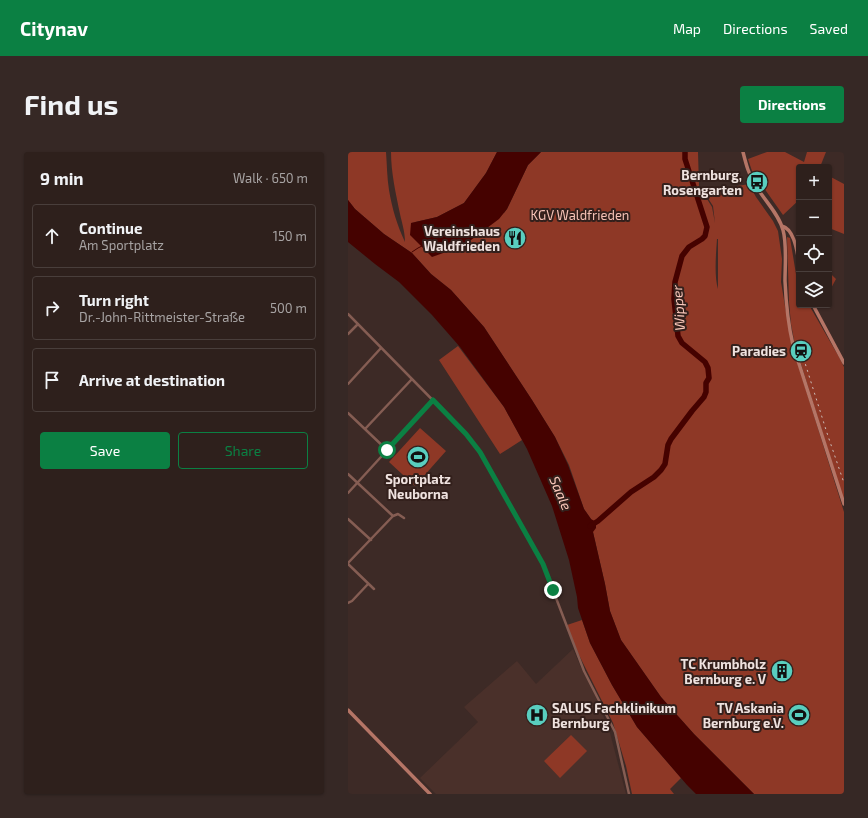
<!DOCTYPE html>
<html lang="en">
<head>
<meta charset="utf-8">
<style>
  body { margin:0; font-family:"Exo 2",sans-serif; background:#362825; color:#f1f3f6 }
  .controls { position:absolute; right:12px; top:12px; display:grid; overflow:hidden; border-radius:4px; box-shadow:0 1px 3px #0004 }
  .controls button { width:36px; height:36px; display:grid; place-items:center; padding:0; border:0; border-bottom:1px solid #493e3b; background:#2e201c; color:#f1f3f6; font:20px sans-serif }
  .stop { position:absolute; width:12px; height:12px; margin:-9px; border:3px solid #0b8043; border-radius:50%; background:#fff }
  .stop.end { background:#0b8043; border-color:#fff; box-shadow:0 1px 4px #0008 }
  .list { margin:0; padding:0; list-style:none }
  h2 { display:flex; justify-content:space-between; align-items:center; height:52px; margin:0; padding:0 16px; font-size:17px }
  h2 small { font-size:13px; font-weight:400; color:#a7a3a3 }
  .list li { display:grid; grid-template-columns:26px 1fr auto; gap:12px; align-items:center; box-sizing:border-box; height:64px; margin:0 8px 8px; padding:0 8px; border:1px solid #493e3b; border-radius:4px }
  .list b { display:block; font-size:15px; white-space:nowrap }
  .list p { margin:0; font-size:13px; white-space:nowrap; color:#a7a3a3 }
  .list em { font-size:13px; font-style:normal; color:#a7a3a3 }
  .actions { display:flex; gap:8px; padding:12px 16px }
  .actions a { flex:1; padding:9px 0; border:1px solid #0b8043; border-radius:4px; text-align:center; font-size:14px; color:#0b8043 }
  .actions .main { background:#0b8043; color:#fff }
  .icon { flex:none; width:22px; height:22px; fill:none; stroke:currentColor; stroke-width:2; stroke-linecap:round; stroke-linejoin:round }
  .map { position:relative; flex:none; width:496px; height:642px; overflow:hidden; border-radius:4px }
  header { display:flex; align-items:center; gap:24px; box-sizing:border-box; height:56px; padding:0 20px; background:#0b8043; color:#fff }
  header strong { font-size:19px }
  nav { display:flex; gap:22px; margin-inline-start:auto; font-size:14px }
  .intro { display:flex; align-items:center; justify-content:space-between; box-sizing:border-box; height:96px; padding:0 24px }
  h1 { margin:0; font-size:28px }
  .button { padding:10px 18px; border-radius:4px; background:#0b8043; color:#fff; font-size:14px; font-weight:700 }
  main { display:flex; gap:24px; padding:0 24px }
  aside { flex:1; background:#2e201c; border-radius:4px; box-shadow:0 1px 3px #0004 }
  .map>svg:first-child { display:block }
  .built { fill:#4a302a }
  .green { fill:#8e3826; fill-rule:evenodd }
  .water { fill:#450200 }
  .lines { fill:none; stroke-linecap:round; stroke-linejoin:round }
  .stream { stroke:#450200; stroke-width:1 }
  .river { stroke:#450200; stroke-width:5.5 }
  .street { stroke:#855d53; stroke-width:2.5 }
  .secondary { stroke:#b57566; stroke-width:3.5 }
  .rail { stroke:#cbbdb9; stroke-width:1; stroke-dasharray:2 4; stroke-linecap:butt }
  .route { stroke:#0b8043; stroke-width:5 }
  .labels { text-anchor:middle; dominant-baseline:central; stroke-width:4; stroke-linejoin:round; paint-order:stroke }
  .poi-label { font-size:13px; font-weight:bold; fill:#efe2df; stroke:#33201c; text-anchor:end }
  .park-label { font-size:13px; fill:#f6c2b6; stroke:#33201c }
  .water-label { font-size:14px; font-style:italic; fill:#fac7ba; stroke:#33201c }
</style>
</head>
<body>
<header>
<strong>Citynav</strong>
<nav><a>Map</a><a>Directions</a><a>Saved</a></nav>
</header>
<div class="intro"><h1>Find us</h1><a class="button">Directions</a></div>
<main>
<aside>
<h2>9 min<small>Walk · 650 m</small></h2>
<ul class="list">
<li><svg class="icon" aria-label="ahead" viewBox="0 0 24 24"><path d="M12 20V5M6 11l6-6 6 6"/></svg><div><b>Continue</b><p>Am Sportplatz</p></div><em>150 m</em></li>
<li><svg class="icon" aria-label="right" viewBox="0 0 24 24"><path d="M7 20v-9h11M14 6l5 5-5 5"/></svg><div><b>Turn right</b><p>Dr.-John-Rittmeister-Straße</p></div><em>500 m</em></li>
<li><svg class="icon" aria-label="arrive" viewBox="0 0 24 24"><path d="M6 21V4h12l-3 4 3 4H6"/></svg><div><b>Arrive at destination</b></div></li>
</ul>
<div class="actions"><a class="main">Save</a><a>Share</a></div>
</aside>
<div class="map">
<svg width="496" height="642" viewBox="0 0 496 642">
  <rect width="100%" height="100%" fill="#3d2a26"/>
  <path class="built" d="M225 497 234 518 245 538 262 581 278 642H88L72 626 130 570 116 555 169 509 188 532Z"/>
  <path class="green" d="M0 0H38C39 13 39 26 41 38 44 56 49 73 57 90 57 80 54 71 52 62 48 42 43 21 43 0H149L138 21 116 51 89 65 63 71 156 61 159 57 180 13 193 0H350L351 34 364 55 367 71 365 54 356 40 401 32 408 45 425 69 430 79 434 107 433 130 443 190 496 360V642H406L346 582 313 545 273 488 262 459 257 432 245 380 243 367 236 357 221 313 207 285 184 248 136 175 103 138 83 122 64 101 36 82 7 57 0 48ZM369 87H370V137C366 124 368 101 369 87Z
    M419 0H437L456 10 459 0H478L472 15H451V48L435 63 404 19 400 7Z
    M481 24 496 32V97V82L481 76 483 66 481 65Z
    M439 85 442 86 448 122 451 130V153H461L491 205 496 215V349L447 193 443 172 441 150Z
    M481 109 483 122 488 127 481 140Z
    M110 194 156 255 174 288 152 302 91 208Z
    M72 276 98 299 67 334 41 310Z
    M234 468 242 491 264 533 289 575 333 626 322 637 326 642H284L278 614 265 571 229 499 219 473Z
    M223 583 239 599 212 626 196 609Z"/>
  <path class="water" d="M149 0H193L180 13 159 57 151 67 115 94 84 105 62 83 63 71 89 65 116 51 138 21Z
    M0 48 7 57 36 82 64 101 83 122 103 138 136 175 184 248 207 285 220 313 236 357 243 367 248 370V376L245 380 257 432 262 459 273 488 313 545 346 582 406 642H348L339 633 289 575 264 533 242 491 230 456 229 445 221 408 204 354 179 297 156 255 112 195 84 163 51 130 27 112 0 90Z"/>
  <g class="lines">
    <path class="stream" d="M64 100 70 96 74 94"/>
    <path class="river" d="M242 374 250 369 283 340 306 325 313 318 317 312 320 293 323 287 344 259 356 245 358 240V231L361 226 360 216 357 210 334 191 330 184 326 147 327 130 334 104 341 95 354 87 357 84 359 75 337 7V0"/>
    <path class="street" d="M0 162 118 282 127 294 140 313 195 412 236 519 267 580 281 642
      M0 182 10 172
      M0 232 33 196
      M0 261 39 298
      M17 277 64 227
      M0 322 45 364 50 362 56 366
      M0 341 85 248
      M0 367 23 388
      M0 411 45 364
      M0 412 26 437
      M0 451 4 449 20 432"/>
    <path class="secondary" d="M395 0C398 12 401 24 408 34 416 48 431 62 435 78 439 92 437 114 437 129 438 151 440 172 445 193L496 352
      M434 74C446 77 449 99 451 110
      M465 153 496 211
      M0 558 82 642"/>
    <path class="rail" d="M452 195 479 281 496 331"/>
  </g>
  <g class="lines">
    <path class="route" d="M39 298 85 248 118 282 132 300 195 412 205 438"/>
  </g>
  <defs>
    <g id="bus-disc" transform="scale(1.15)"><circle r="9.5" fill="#59cebf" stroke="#33201c"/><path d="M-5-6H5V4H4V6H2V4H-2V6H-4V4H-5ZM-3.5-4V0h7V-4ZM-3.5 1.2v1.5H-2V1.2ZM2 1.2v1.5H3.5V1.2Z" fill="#111"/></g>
    <g id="restaurant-disc" transform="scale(1.15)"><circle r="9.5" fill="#59cebf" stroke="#33201c"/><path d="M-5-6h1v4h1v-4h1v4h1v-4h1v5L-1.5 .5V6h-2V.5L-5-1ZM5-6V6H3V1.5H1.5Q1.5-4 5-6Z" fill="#111"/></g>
    <g id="station-disc" transform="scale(1.15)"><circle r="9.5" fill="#59cebf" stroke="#33201c"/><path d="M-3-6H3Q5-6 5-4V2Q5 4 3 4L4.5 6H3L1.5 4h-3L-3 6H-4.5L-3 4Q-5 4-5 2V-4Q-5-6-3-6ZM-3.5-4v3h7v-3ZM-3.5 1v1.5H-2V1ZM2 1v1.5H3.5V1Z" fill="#111"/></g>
    <g id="stadium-disc" transform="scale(1.15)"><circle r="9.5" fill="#59cebf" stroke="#33201c"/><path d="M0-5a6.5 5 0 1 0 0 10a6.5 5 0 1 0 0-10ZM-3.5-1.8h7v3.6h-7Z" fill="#111"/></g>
    <g id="building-disc" transform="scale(1.15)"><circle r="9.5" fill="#59cebf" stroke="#33201c"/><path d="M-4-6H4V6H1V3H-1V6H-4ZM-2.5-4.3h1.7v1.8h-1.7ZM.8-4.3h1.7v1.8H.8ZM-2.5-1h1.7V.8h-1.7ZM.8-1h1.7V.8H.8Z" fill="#111"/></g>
    <g id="hospital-disc" transform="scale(1.15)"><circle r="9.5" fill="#59cebf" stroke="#33201c"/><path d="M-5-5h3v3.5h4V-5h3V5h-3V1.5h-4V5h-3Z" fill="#111"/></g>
  </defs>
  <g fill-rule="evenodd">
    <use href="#bus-disc" x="409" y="30"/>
    <use href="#restaurant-disc" x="167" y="86"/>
    <use href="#station-disc" x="453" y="199"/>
    <use href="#stadium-disc" x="70" y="305"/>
    <use href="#building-disc" x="434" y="519"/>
    <use href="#hospital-disc" x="189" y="563"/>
    <use href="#stadium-disc" x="451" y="563"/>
  </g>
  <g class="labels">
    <g class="poi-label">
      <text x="394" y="23">Bernburg,<tspan x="394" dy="15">Rosengarten</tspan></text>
      <text x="152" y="79">Vereinshaus<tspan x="152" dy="15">Waldfrieden</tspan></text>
      <text x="438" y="199">Paradies</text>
      <text x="70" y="327" text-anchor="middle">Sportplatz<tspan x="70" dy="15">Neuborna</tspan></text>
      <text x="418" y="512">TC Krumbholz<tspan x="418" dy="15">Bernburg e. V</tspan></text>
      <text x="204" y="556" text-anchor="start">SALUS Fachklinikum<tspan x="204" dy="15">Bernburg</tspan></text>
      <text x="436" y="556">TV Askania<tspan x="436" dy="15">Bernburg e.V.</tspan></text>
    </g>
    <g class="park-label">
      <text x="232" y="63">KGV Waldfrieden</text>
    </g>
    <g class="water-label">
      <text transform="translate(330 156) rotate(-94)">Wipper</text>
      <text transform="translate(213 341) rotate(67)">Saale</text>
    </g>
  </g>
</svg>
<div class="controls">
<button>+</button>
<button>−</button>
<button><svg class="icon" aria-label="locate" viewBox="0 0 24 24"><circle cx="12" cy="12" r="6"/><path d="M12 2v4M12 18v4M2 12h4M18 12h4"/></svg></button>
<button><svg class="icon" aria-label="layers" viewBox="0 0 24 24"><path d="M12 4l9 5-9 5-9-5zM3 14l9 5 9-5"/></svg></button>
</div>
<div class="stop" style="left:39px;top:298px"></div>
<div class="stop end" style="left:205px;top:438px"></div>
</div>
</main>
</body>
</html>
